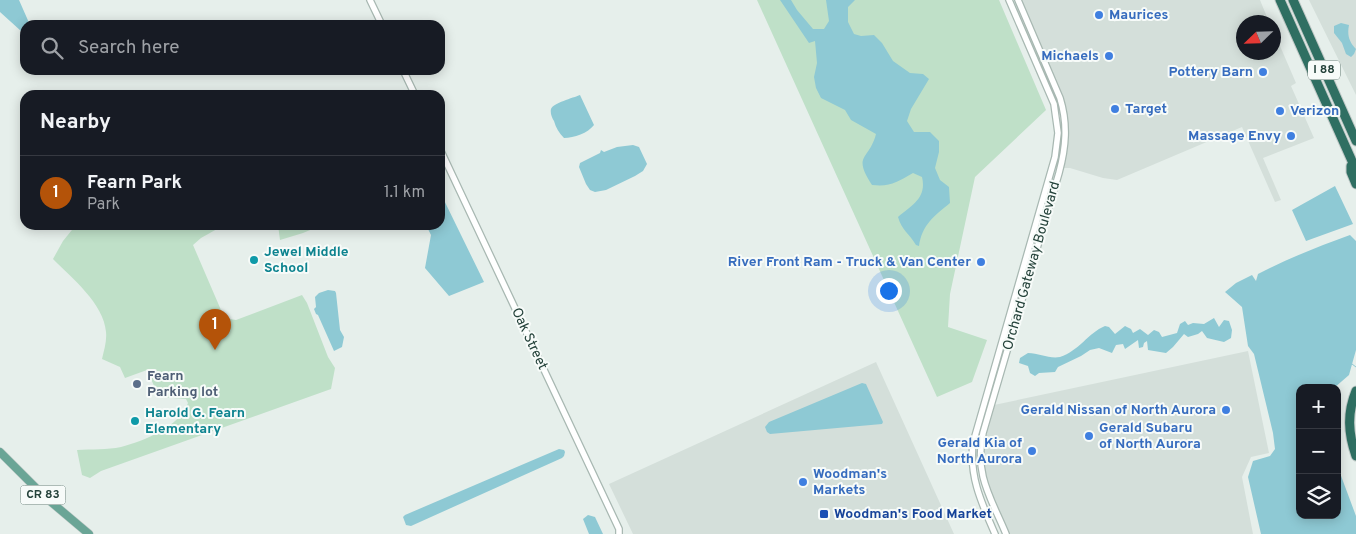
<!DOCTYPE html>
<html lang="en">
<head>
<meta charset="utf-8">
<style>
  body { margin:0; font-family:Overpass,sans-serif; background:#242831; color:#f1f3f6 }
  .controls { position:absolute; right:15px; bottom:15px; display:grid; overflow:hidden; border-radius:10px; box-shadow:0 2px 12px #0003 }
  .controls button { width:45px; height:45px; display:grid; place-items:center; padding:0; border:0; border-bottom:1px solid #363941; background:#171b24; color:#f1f3f6; font:25px sans-serif }
  .compass { position:absolute; left:1236px; top:15px; width:45px; height:45px; border-radius:50%; background:#171b24; box-shadow:0 2px 12px #0003; rotate:247deg }
  .you { position:absolute; left:888px; top:290px; width:18px; height:18px; margin:-12px; border:4px solid #fff; border-radius:50%; background:#1a73e8; box-shadow:0 0 0 8px #1a73e833 }
  .badge { display:grid; place-items:center; width:32px; height:32px; border-radius:50%; background:#b45309; color:#fff; font-size:16px; font-weight:700 }
  .pin { position:absolute; translate:-50% -41px; filter:drop-shadow(0 1px 2px #0008) }
  .pin::after { content:''; position:absolute; top:26px; width:18px; height:15px; background:inherit; clip-path:polygon(0 0,100% 0,50% 100%) }
  .list { margin:0; padding:0; list-style:none }
  h2 { display:flex; justify-content:space-between; align-items:center; height:65px; margin:0; padding:0 20px; font-size:21px }
  h2 small { font-size:16px; font-weight:400; color:#9ea1a6 }
  .list li { display:grid; grid-template-columns:32px 1fr auto; gap:15px; align-items:center; box-sizing:border-box; height:75px; padding:0 20px; border-top:1px solid #363941 }
  .list b { display:block; font-size:19px; white-space:nowrap }
  .list p { margin:0; font-size:16px; white-space:nowrap; color:#9ea1a6 }
  .list em { font-size:16px; font-style:normal; color:#9ea1a6 }
  .icon { flex:none; width:28px; height:28px; fill:none; stroke:currentColor; stroke-width:2; stroke-linecap:round; stroke-linejoin:round }
  .map { position:relative; flex:none; width:1356px; height:534px; overflow:hidden }
  .search { position:absolute; background:#171b24; box-shadow:0 2px 12px #0003; left:20px; top:20px; width:425px; height:55px; display:flex; align-items:center; gap:12px; box-sizing:border-box; padding:0 18px; border-radius:15px; color:#9ea1a6; font-size:19px }
  .panel { position:absolute; background:#171b24; box-shadow:0 2px 12px #0003; left:20px; top:90px; width:425px; height:140px; border-radius:15px }
  .map>svg:first-child { display:block }
  .built { fill:#d4dfda }
  .green { fill:#bfe0c8 }
  .water { fill:#8ec9d4 }
  .lines { fill:none; stroke-linecap:round; stroke-linejoin:round }
  .stream { stroke:#8ec9d4; stroke-width:1 }
  .tertiary-casing { stroke:#a8b8b2; stroke-width:8 }
  .primary-casing { stroke:#c2cac8; stroke-width:9 }
  .motorway-casing { stroke:#c2cac8; stroke-width:11 }
  .tertiary { stroke:#fff; stroke-width:5.5 }
  .primary { stroke:#6aa596; stroke-width:8 }
  .motorway { stroke:#2f6f62; stroke-width:9 }
  .shop-dot { fill:#3f7fe0; stroke:#f7fbf9; stroke-width:2 }
  .culture-dot { fill:#0f9aa8; stroke:#f7fbf9; stroke-width:2 }
  .service-dot { fill:#5c6f8a; stroke:#f7fbf9; stroke-width:2 }
  .transit-dot { fill:#1a4fb4; stroke:#f7fbf9; stroke-width:2 }
  .labels { text-anchor:middle; dominant-baseline:central; stroke-width:4; stroke-linejoin:round; paint-order:stroke }
  .shield { fill:#f7fbf9; stroke:#637a73; stroke-width:1 }
  .shield-label { font-size:12px; font-weight:bold; fill:#24423a }
  .shop-label { font-size:14px; font-weight:bold; fill:#366cbe; stroke:#f7fbf9; text-anchor:end }
  .culture-label { font-size:14px; font-weight:bold; fill:#0d838f; stroke:#f7fbf9; text-anchor:start }
  .street-label { font-size:14px; fill:#24423a; stroke:#f7fbf9 }
  .service-label { font-size:14px; font-weight:bold; fill:#4e5e75; stroke:#f7fbf9; text-anchor:start }
  .transit-label { font-size:14px; font-weight:bold; fill:#164399; stroke:#f7fbf9; text-anchor:start }
</style>
</head>
<body>
<div class="map">
<svg width="1356" height="534" viewBox="0 0 1356 534">
  <rect width="100%" height="100%" fill="#e6efeb"/>
  <path class="built" d="M1021 0H1260L1269 22H1244V52H1274V32L1296 83 1291 86 1314 138 1263 158 1281 200 1275 202 1242 127 1117 180 1103 178 1070 168H1063L1069 137 1065 106Z
    M1309 0H1356V95Z
    M1248 351 1269 453 1251 457 1242 477 1253 534H1008L986 481 982 458 985 436 994 405Z
    M876 362 954 534H633L609 484Z"/>
  <path class="green" d="M757 0H999L1046 110 975 177 950 294 948 327 987 340 972 382 937 397Z
    M76 225H215L217 229 201 238 193 245 224 317 226 316 230 319 236 320 302 295 307 303 328 357 335 368 331 389 101 471 90 478 82 475 77 450C92 449 107 450 121 447 144 441 179 427 188 403L186 399 159 397 147 370 125 378 120 367 102 359C104 350 107 341 106 332 104 304 72 278 53 259L63 241Z
    M278 225H322L303 233 280 240Z"/>
  <path class="water" d="M0 0H19L30 25H25V39L21 31 0 12Z
    M780 0H791L797 10 813 29H824L829 21 826 0H855L848 7V22L854 34 861 36 874 35 882 43 893 61 910 73 923 74 929 79 911 109 907 121 914 132H930L939 141V152L935 168 940 180 949 187 950 203C934 216 922 225 919 246L916 245C909 233 902 231 898 217 912 205 927 198 922 177L913 173C897 182 891 187 872 185 852 154 869 161 876 134L851 120 845 110 821 98 816 88 814 77 817 63 815 41 809 43Z
    M1341 23 1349 25C1347 35 1349 42 1356 49L1354 54 1351 57 1346 54 1342 43 1334 33V26Z
    M580 95 594 125C588 133 574 138 564 138 559 133 556 128 554 121 552 118 550 113 551 109 553 103 573 98 580 95Z
    M633 145 639 147 647 164 643 171 635 176 606 190 595 192 590 190 586 184 579 167 580 163 600 153 601 150 604 152 617 147Z
    M1335 186 1353 224 1306 241 1292 210Z
    M440 192 484 282 449 296 425 268 431 235 426 225H440Z
    M1350 235 1356 241V350L1349 375 1334 388H1300V515H1337V465L1356 516V534H1261L1248 477 1253 461 1270 456 1275 449 1273 433 1254 354 1248 346 1242 307 1225 292 1236 283 1252 275 1256 281 1258 274C1287 259 1319 246 1350 235Z
    M328 290 335 291 336 293 340 330 344 337 342 347 334 351 318 315 316 314 314 309 316 307 315 297 319 293Z
    M1214 318 1219 327 1224 320 1229 321 1232 330 1231 338 1224 342 1207 338 1202 331 1198 334 1188 337 1184 334 1173 347 1166 353 1148 350 1147 341 1144 343 1143 347 1139 348 1138 340 1125 349 1123 344 1116 345 1112 353 1099 348 1090 350 1081 356 1058 367 1055 372 1039 373 1035 376 1030 373 1028 366 1019 363 1020 358 1028 353C1039 353 1049 359 1060 357 1079 351 1088 333 1105 326L1109 327 1115 334 1125 326 1131 329 1133 333 1140 329 1148 335 1154 330 1159 332 1162 337 1177 333 1180 324 1185 321 1188 325 1193 323 1204 324Z
    M862 383 866 384 883 422 882 424 770 434 767 432 765 427 769 422Z
    M559 449 564 450 565 452 564 456 562 458 411 526 406 525 403 517 405 515Z
    M588 515 595 517 603 534H589L583 519Z"/>
  <g class="lines">
    <path class="stream" d="M1352 364 1356 367"/>
    <g class="tertiary-casing">
      <path id="tertiary" d="M370 0 382 25
        M403 70 415 95
        M440 149 619 529V534
        M995 534C982 504 969 477 973 443L1055 157 1058 133 1054 104 1009 0
        M1006 534C991 498 974 474 983 433L1059 173C1066 147 1068 124 1060 98L1018 0"/>
    </g>
    <g class="primary-casing">
      <path id="primary" d="M0 452 44 496 89 534"/>
    </g>
    <g class="motorway-casing">
      <path id="motorway" d="M1280 0 1356 170
        M1293 0 1356 141
        M1351 166V172L1356 184
        M1356 391C1347 413 1348 433 1356 456"/>
    </g>
    <use href="#tertiary" class="tertiary"/>
    <use href="#primary" class="primary"/>
    <use href="#motorway" class="motorway"/>
  </g>
  <g class="shop-dot">
    <circle cx="1099" cy="15" r="5"/>
    <circle cx="1109" cy="56" r="5"/>
    <circle cx="1263" cy="72" r="5"/>
    <circle cx="1115" cy="109" r="5"/>
    <circle cx="1280" cy="111" r="5"/>
    <circle cx="1291" cy="136" r="5"/>
    <circle cx="981" cy="262" r="5"/>
    <circle cx="1226" cy="410" r="5"/>
    <circle cx="1089" cy="436" r="5"/>
    <circle cx="1032" cy="451" r="5"/>
    <circle cx="803" cy="482" r="5"/>
  </g>
  <g class="culture-dot">
    <circle cx="254" cy="260" r="5"/>
    <circle cx="135" cy="421" r="5"/>
  </g>
  <circle class="service-dot" cx="137" cy="384" r="5"/>
  <rect class="transit-dot" x="819" y="509" width="10" height="10" rx="2.5"/>
  <g class="labels">
    <g class="shield">
      <rect x="1308" y="60.5" width="32" height="19" rx="4"/>
      <rect x="20.5" y="485.5" width="45" height="19" rx="4"/>
    </g>
    <g class="shield-label">
      <text x="1324" y="70">I 88</text>
      <text x="43" y="495">CR 83</text>
    </g>
    <g class="shop-label">
      <text x="1109" y="15" text-anchor="start">Maurices</text>
      <text x="1099" y="56">Michaels</text>
      <text x="1253" y="72">Pottery Barn</text>
      <text x="1125" y="109" text-anchor="start">Target</text>
      <text x="1290" y="111" text-anchor="start">Verizon</text>
      <text x="1281" y="136">Massage Envy</text>
      <text x="971" y="262">River Front Ram - Truck &amp; Van Center</text>
      <text x="1216" y="410">Gerald Nissan of North Aurora</text>
      <text x="1099" y="428" text-anchor="start">Gerald Subaru<tspan x="1099" dy="16">of North Aurora</tspan></text>
      <text x="1022" y="443">Gerald Kia of<tspan x="1022" dy="16">North Aurora</tspan></text>
      <text x="813" y="474" text-anchor="start">Woodman's<tspan x="813" dy="16">Markets</tspan></text>
    </g>
    <g class="culture-label">
      <text x="264" y="252">Jewel Middle<tspan x="264" dy="16">School</tspan></text>
      <text x="145" y="413">Harold G. Fearn<tspan x="145" dy="16">Elementary</tspan></text>
    </g>
    <g class="street-label">
      <text transform="translate(1032 266) rotate(-74)">Orchard Gateway Boulevard</text>
      <text transform="translate(529 339) rotate(65)">Oak Street</text>
    </g>
    <g class="service-label">
      <text x="147" y="376">Fearn<tspan x="147" dy="16">Parking lot</tspan></text>
    </g>
    <g class="transit-label">
      <text x="834" y="514">Woodman's Food Market</text>
    </g>
  </g>
</svg>
<div class="controls">
<button>+</button>
<button>−</button>
<button><svg class="icon" aria-label="layers" viewBox="0 0 24 24"><path d="M12 4l9 5-9 5-9-5zM3 14l9 5 9-5"/></svg></button>
</div>
<svg class="compass" viewBox="-18 -18 36 36"><path d="M0-13l5 13h-10z" fill="#e53935"/><path d="M0 13l5-13h-10z" fill="#9ea1a6"/></svg>
<div class="you"></div>
<div class="pin badge" style="left:215px;top:350px">1</div>
<div class="search"><svg class="icon" aria-label="search" viewBox="0 0 24 24"><circle cx="10" cy="10" r="6"/><path d="M15 15l6 6"/></svg>Search here</div>
<section class="panel">
<h2>Nearby<small></small></h2>
<ul class="list">
<li><span class="badge">1</span><div><b>Fearn Park</b><p>Park</p></div><em>1.1 km</em></li>
</ul>
</section>
</div>
</body>
</html>
